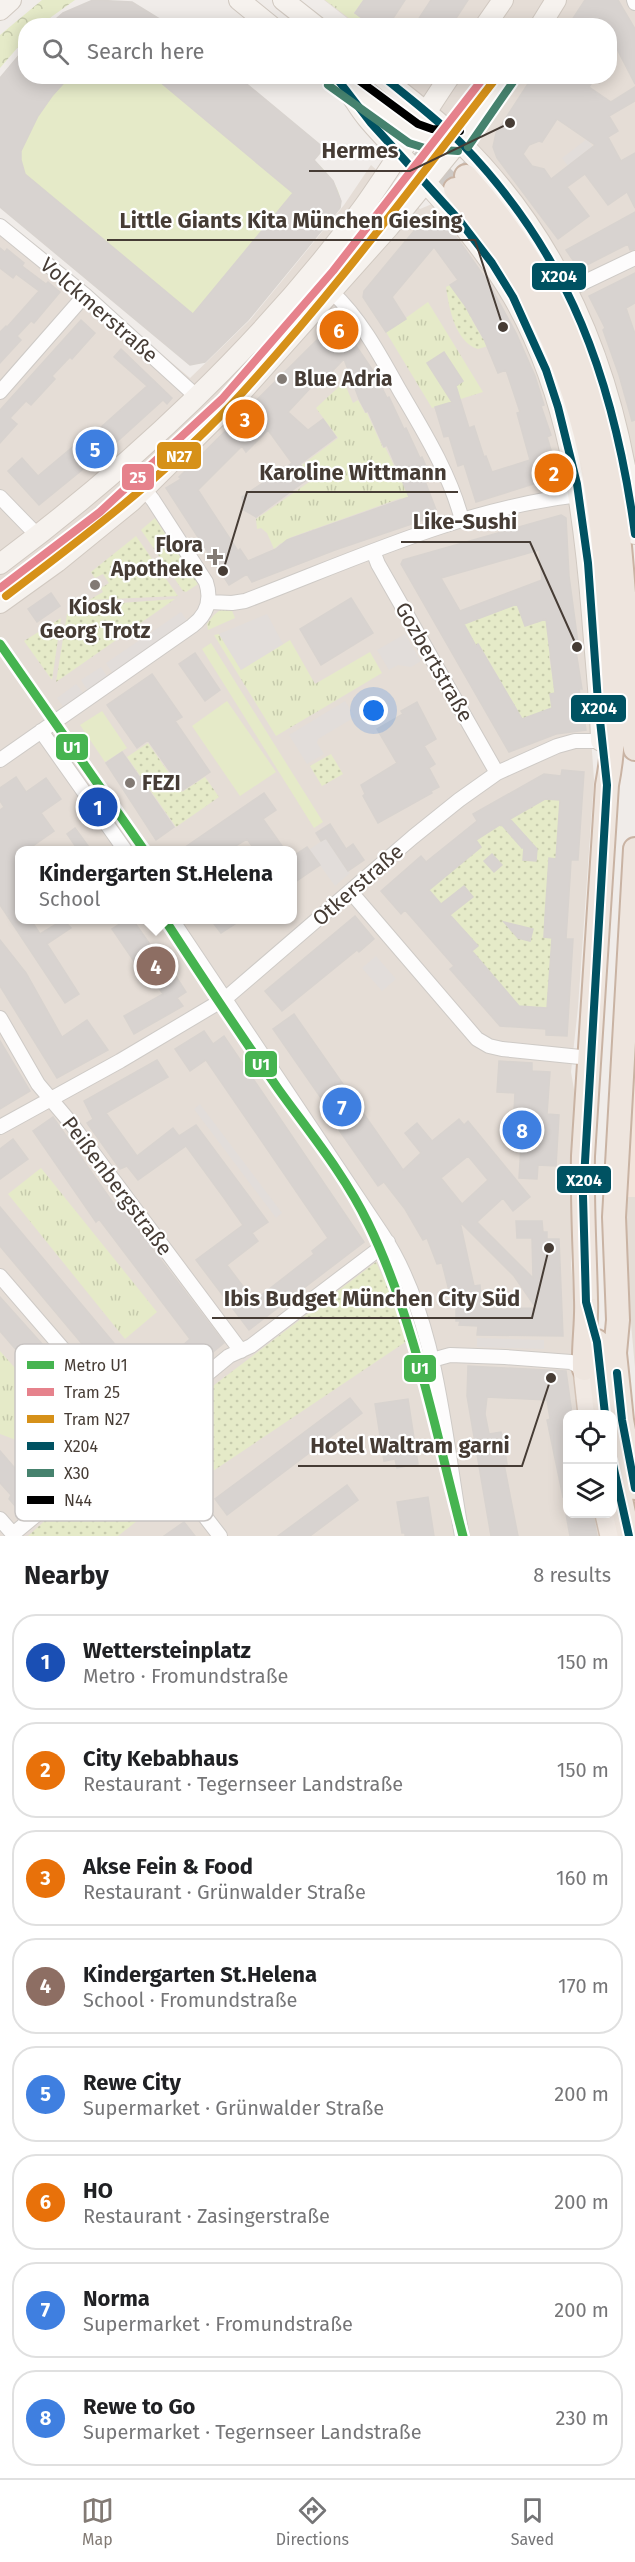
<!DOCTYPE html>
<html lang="en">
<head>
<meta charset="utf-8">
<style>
  body { margin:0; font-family:"Fira Sans",sans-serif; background:#f2f2f2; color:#202124 }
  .controls { position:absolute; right:18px; bottom:18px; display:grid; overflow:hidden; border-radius:12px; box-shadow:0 3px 15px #0003 }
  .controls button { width:54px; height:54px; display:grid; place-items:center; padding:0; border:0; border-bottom:2px solid #e0e0e0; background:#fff; color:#202124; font:30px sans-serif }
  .you { position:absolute; left:374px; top:711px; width:21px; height:21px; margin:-15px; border:4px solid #fff; border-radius:50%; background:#1a73e8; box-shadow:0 0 0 9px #1a73e833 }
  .badge { display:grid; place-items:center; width:39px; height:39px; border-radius:50%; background:#827a74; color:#fff; font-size:20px; font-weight:700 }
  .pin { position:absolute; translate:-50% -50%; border:3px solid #fff; box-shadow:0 2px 6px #0006 }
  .popup { position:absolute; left:15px; top:846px; width:282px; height:78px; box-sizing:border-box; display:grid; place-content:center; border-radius:12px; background:#fff; filter:drop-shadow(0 2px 4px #0005); font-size:20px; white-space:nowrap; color:#757577 }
  .popup b { font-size:22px; color:#202124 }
  .popup::after { content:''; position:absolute; left:50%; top:100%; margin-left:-12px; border:12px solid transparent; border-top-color:#fff }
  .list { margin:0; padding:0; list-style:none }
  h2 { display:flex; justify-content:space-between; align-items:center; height:78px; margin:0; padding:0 24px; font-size:26px }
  h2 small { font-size:20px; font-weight:400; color:#757577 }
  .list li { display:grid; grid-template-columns:39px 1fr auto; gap:18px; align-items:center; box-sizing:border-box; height:96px; margin:0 12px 12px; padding:0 12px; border:2px solid #e0e0e0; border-radius:24px }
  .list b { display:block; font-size:22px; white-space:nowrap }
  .list p { margin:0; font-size:20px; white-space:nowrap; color:#757577 }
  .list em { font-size:20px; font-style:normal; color:#757577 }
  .icon { flex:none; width:33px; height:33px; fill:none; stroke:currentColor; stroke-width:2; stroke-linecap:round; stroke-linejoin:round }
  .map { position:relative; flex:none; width:635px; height:1536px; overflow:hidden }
  .search { position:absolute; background:#fff; box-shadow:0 3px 15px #0003; left:18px; right:18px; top:18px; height:66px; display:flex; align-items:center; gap:15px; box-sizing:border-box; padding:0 21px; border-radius:24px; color:#757577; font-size:22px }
  .sheet { height:942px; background:#fff }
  nav { display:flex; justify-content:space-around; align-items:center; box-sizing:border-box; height:84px; border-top:2px solid #e0e0e0; background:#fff; font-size:16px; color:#757577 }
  nav a { display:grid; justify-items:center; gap:3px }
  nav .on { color:#827a74 }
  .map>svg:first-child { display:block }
  .residential { fill:#e5ddd6; fill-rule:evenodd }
  .commercial { fill:#f3e4db }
  .grass { fill:url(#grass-tufts) }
  .forest { fill:url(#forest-crowns) }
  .park { fill:url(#park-dots) }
  .pitch { fill:#e5eac8 }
  .parking { fill:#e2ddda }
  .building { fill:#d8d3d0; stroke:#d8d3cf; stroke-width:1.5; fill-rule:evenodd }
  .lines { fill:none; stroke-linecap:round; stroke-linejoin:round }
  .trunk-tunnel { stroke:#cec9c5; stroke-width:22; stroke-dasharray:22 11; stroke-linecap:butt }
  .minor-casing { stroke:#cecac6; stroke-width:16 }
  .secondary-casing { stroke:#d1c9c1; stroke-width:22 }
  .primary-casing { stroke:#d3c3b6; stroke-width:24 }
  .trunk-casing { stroke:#c9b3a3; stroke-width:26 }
  .minor { stroke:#fdfcfc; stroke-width:14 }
  .secondary { stroke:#f6f2ee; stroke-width:20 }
  .primary { stroke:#f1e9e3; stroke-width:21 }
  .trunk { stroke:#eee5de; stroke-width:22 }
  .bus-1-casing { stroke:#fff; stroke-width:12 }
  .bus-2-casing { stroke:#fff; stroke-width:12 }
  .bus-3-casing { stroke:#fff; stroke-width:12 }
  .bus-1 { stroke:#005262; stroke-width:8 }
  .bus-2 { stroke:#46826e; stroke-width:8 }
  .bus-3 { stroke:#000; stroke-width:8 }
  .tram-1-casing { stroke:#fff; stroke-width:12 }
  .tram-2-casing { stroke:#fff; stroke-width:12 }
  .tram-1 { stroke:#e6828c; stroke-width:8 }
  .tram-2 { stroke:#d69119; stroke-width:8 }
  .metro-1-casing { stroke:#fff; stroke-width:14 }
  .metro-1 { stroke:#46b450; stroke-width:9 }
  .poi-dot { fill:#827a74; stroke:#fff; stroke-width:2 }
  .labels { text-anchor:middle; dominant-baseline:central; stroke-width:4.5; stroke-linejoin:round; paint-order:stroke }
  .street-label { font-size:21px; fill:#463c35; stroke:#fff }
  .poi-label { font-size:21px; font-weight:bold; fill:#463c35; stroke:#fff; text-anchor:start }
  .key { fill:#fff; stroke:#c8c4c2; stroke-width:1.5 }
  .key-label { font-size:16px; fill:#463c35 }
  .leader { fill:none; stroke:#463c35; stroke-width:2 }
  .callout-dot { fill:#463c35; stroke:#fff; stroke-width:2 }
  .callout-label { font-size:22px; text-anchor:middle; font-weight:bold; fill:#463c35; stroke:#fff; stroke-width:4.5; stroke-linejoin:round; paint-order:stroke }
  .line-badge { stroke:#fff; stroke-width:2 }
  .badge-label { font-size:16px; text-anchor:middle; font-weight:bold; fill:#fff }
</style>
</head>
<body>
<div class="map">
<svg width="635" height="1536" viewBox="0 0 635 1536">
  <defs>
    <pattern id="grass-tufts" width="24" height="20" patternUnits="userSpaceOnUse" patternTransform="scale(1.5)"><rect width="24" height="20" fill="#e5eac8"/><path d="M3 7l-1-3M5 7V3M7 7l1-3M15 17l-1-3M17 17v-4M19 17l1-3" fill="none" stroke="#c6caac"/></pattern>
    <pattern id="forest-crowns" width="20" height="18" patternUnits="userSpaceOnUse" patternTransform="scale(1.5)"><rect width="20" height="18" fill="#e5eac8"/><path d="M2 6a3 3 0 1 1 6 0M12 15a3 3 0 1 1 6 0" fill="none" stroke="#c6caac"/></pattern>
    <pattern id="park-dots" width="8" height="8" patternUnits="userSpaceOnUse" patternTransform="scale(1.5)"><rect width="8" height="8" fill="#e5eac8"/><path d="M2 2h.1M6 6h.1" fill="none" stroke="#c6caac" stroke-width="1.8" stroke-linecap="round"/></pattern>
  </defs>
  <rect width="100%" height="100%" fill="#f0ece9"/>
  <path class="residential" d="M324 0H635V482L623 414 606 354 583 299 559 253 488 158 456 124 395 77 610 76V26L356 25Z
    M371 165 420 209 432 204 468 242 521 326 547 394 568 476 585 650 594 780 578 1007 571 1072 576 1101 571 1263 581 1393 585 1414H568V1514H602L606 1536H0V218L190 378 250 320 344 205ZM20 850H292V920H20Z
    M626 1197H635V1368L627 1279Z"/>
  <path class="commercial" d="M635 1015V1197H626Z"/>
  <path class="grass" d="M325 0H363L354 13 371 25H358Z
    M428 302 483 392 432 408 386 332Z
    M344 382 353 403 358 400 365 413H367L383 448 385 447 401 480H403L412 497 403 500 401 498 289 538 290 542 283 545 281 543 274 549 267 533 261 528 257 529 256 519 312 480 302 465 338 438 316 408Z
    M231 608 235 618 208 630 207 624C215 614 217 609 231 608Z
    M219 634 241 670 290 640 315 684 370 652 382 673 276 736 214 635Z
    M41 1168 157 1312 125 1339 8 1194Z
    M0 1351 38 1394 57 1432 35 1447 0 1434Z"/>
  <path class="forest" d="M42 0H75L40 25 26 26 25 39 0 68V35Z"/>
  <path class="park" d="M450 285 463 304 470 300 480 315 472 320 483 339 490 336 495 344 478 349C455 342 449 308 446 287Z
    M155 518 198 584 186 592 183 591 141 530Z
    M136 536 178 596 89 600 103 592 101 588 109 583 103 574 95 578 91 572Z
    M544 594 552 655 549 656 555 693 552 708 520 720 515 706 479 644 476 646 464 624Z
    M175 599 56 682 67 614 80 606Z
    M61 618 52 680 24 641Z
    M148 743 182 792 205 777 219 797 176 827 127 757Z
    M331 754 343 774 322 786 310 766Z
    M549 797 560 800 556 859 549 858 544 937 552 938 547 1008 519 1006 472 951 478 946 428 890 480 847 476 840 485 833Z
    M376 1262 397 1308 407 1341 192 1485 151 1433Z
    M127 1446 167 1497 118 1536H28Z"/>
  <path class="pitch" d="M25 47 26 76 237 77 324 148 314 160C326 171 344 190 340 208L248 320 205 362 190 365 0 207V78Z
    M211 643 323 822 314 828 202 649Z
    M227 701 276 772 240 796 192 726Z
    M102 711 127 748 105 762 80 725Z"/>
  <path class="parking" d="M587 139 593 147 568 166 562 158Z
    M181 612 188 622 113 674 106 663Z
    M267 614 283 644 241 670 219 634Z
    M405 634 421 661 411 667 398 665 389 670 377 650Z
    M101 667 108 678 88 691 81 680Z
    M76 684 84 694 64 708 57 698Z
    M345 701 355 717 318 739 317 743 324 754 307 764 289 735Z
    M326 838 350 873 335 886 309 850Z
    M376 956 396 979 382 991 362 968Z
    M200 1104 282 1213 276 1218 194 1109Z
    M477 1338 544 1340V1349L477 1347Z"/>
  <path class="building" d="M93 0 132 2 171 26H48L63 13Z
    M364 0H405L388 26H373L355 13Z
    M431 0H468L451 26H414Z
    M585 0H618L635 29V84L614 43 617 41 609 26H568Z
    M26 47V76H70L52 96 38 116 21 151V160L25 174 193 314 293 193 153 76H237L324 148 314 160 333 181 341 201 340 208 248 320 205 362 190 365 0 207V78Z
    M533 76H596L589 87 611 102 635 87V101L609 116 618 131 608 137 621 161 635 153V208L627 192 608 205 585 174 567 187 589 216 558 239 497 158 493 147 496 133ZM557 119 595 145 551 179 544 169 532 166 523 154 529 145 539 141 542 142Z
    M635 212V249L630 250 628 244 579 269 566 250Z
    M430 217 438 220 450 229 465 249 488 282 516 333 535 376 544 405 541 406 551 435 547 437 559 476 476 502 464 464 458 466 449 436 444 437 435 407 452 402 427 363 444 352 463 381 456 386 469 428 474 426 484 457 486 456 492 472 530 460 517 413 520 412 506 370 498 373 484 339 464 304 450 285 458 280 434 247 392 297 406 319 386 332 363 297 364 291 423 220Z
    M0 248 5 252 7 249 24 263 22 266 46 284 48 282 60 292 34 323 31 321 17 336 21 340 0 363V332L6 326 7 327 39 291 16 274 13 278 0 268Z
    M635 273V303L626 308 635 334V420L632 421 619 375 603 330 605 328 589 296Z
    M81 320 95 333 72 359 70 357 52 376 55 379 31 405 26 401 10 418 17 424 0 443V410Z
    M335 322H340L376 375 387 398 389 397 404 429 406 428 420 458 422 457 431 478 425 481 438 515 335 550 252 582 247 574 229 585 166 488 181 479 179 477ZM344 359 359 399 366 412 368 411 384 447 387 445 409 497 287 540 276 549 248 561 240 549 238 551 198 490 242 446 246 452 268 430 292 463 242 497 244 510 256 517 309 478 300 464 336 437 323 419 308 430 288 412 315 383 318 386Z
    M121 349 172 398 167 404 163 400 120 439 39 505 8 471 22 458 38 476 88 434 90 437 147 386 114 357Z
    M561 515 566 518 569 576 579 650 576 651 582 689H579L586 730 556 734 509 752 401 564 403 560ZM539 550 542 580 460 611 441 578ZM517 604 525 626 546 619 555 693 550 694 552 708 522 719 478 644 476 646 464 624Z
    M51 593 60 606 37 622 28 609Z
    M351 598 373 633 321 665 300 629Z
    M195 653 220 690 205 701 179 664Z
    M152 674 182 717 175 721 210 772 183 790 148 740 137 748 107 705Z
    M417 702 436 739 424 746 435 764 429 768 439 787 431 791 432 793 378 823 363 796 365 794 361 785 397 763 377 729 403 714 401 711Z
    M122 752 174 827 156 840 106 763Z
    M562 770 584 772 578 860H571L570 878 566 939H573L567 1036 546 1035V1029L500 1026 450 969 454 966 405 910 401 914 381 891 421 856 426 862 477 821 473 814 544 774 561 776ZM545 799 560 800 556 859 549 858 545 917 544 937 552 938 547 1008 519 1006 472 951 478 946 450 915 473 897 464 886 441 904 429 890 481 847 476 840 501 824 522 848 524 847 523 860 536 861 537 849 510 819Z
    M16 777 26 792 46 778 61 799 41 813 54 831 27 850H20V920H31L40 934 63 920 71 928 47 944 79 994 65 1003 0 905V810L4 807 0 801V788Z
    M264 793 276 810 263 819 285 850H255L247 839 229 850H181Z
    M330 824 346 849 353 844 364 860 348 871 326 838 321 841 316 833Z
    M75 828 91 850H78L67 834Z
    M307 847 320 865 292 884V857Z
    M492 854 502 865 494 872 484 861Z
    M355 916 374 939 359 952 357 950 282 1011 265 991Z
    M126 920H133L165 966 168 964 186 992 177 998 183 1006 134 1034 124 1016 163 994 150 976 146 979 112 929Z
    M211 920H241L221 933Z
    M504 922 533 929 530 941 518 938Z
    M0 940 26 973 62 1037 87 1020 108 1050 57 1078 0 986Z
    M294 1014 403 1170 421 1153 405 1133 417 1123 432 1141 459 1119 464 1125 468 1121 530 1197 513 1211 503 1198 477 1222 533 1278 532 1238H517L516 1221H542L543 1232H547V1239H559L563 1336 477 1335 478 1326 459 1325 460 1321H456V1290L449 1291 442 1263 437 1264 427 1238 423 1240 405 1209 384 1182 378 1186 325 1110 328 1108 273 1029ZM468 1156 488 1180 462 1204 441 1178ZM460 1222 514 1276 536 1308 482 1309 480 1285 474 1286Z
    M204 1031 213 1044 224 1036 364 1242 249 1330 196 1260 243 1225 224 1198 186 1146 138 1180 127 1166 120 1169 87 1123 93 1119 84 1101 157 1060 168 1077 106 1113 137 1156 173 1128 179 1136 196 1125 268 1222 252 1233 258 1241 227 1265 254 1301 314 1254 312 1251 328 1238 206 1060 190 1071 175 1049Z
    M0 1041 30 1091 0 1109Z
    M499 1061 532 1063V1071L550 1072 547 1114 559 1115 556 1166 538 1165 537 1179 519 1178 521 1146H512L515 1093 497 1092Z
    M53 1117 104 1190 114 1204 117 1202 224 1343 140 1413 0 1246V1207L144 1379 190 1339 99 1219 96 1222 33 1131Z
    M13 1139 28 1159 0 1179V1149Z
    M0 1297 120 1431 22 1514 9 1499 11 1495 0 1483V1451L26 1481 85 1430 0 1331Z
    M468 1366 566 1371 572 1414H567V1496L563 1497 547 1420 550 1419 547 1400 487 1397 485 1414 489 1434 501 1432 503 1438 507 1464H504L518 1536H491L467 1396Z
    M350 1398 362 1413 227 1515 215 1499Z
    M408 1399 418 1464 397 1468 395 1459 384 1461 375 1404Z
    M347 1485 358 1500 310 1536H278Z
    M428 1497 434 1536H405V1533H402L397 1502Z
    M566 1514H593L597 1536H570Z
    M184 1522 195 1536H164Z"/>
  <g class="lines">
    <path class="trunk-tunnel" d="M363 76 408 116 466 176
      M394 127 455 189"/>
    <g class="minor-casing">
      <path id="minor" d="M634 0 635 3
        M0 226 85 295 196 396
        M568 290 635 258
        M332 292C361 319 381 357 400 391 424 432 450 474 462 520
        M0 392 85 295
        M0 497 38 536
        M373 551 378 564 497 773
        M209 602 232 603 245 601C353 560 463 508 579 495
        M41 731 125 850
        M0 760 192 626C207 615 212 600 206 582L153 500 123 463
        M350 891 477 1039 489 1046 502 1049 590 1058
        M172 920 382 1234C438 1318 444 1438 462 1536
        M0 1018 38 1084 70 1122 241 1351
        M0 1127 120 1061 226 998 413 837 459 800 497 773 557 746 575 741H601
        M0 1276 183 1488 220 1536
        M432 1360 450 1355 505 1357 571 1362 584 1369
        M0 1519 13 1534 229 1356 251 1346 388 1242"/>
    </g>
    <g class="secondary-casing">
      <path id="secondary" d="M239 0 271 26
        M283 0 316 26
        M0 10 11 0
        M485 26 503 0
        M540 26 556 0
        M334 76C351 91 354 102 367 118 376 129 386 139 395 149 438 195 481 242 513 297 569 395 583 505 592 615 595 657 600 699 601 741
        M381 76C408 98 437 119 461 143 568 249 619 387 635 534
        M353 92 413 133 430 139 459 141
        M0 564C133 465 263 343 362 209 393 166 420 120 450 76
        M0 603 57 562 132 501 239 395 389 227 459 141 504 76"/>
    </g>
    <g class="primary-casing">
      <path id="primary" d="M584 1369 589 1414
        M606 1514 611 1536"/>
    </g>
    <g class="trunk-casing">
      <path id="trunk" d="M466 176C534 252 583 346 605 445 618 501 621 560 626 617 629 646 631 675 633 704 633 719 632 734 635 749
        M455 189C525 270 575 367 593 473 602 519 605 566 609 613 614 670 618 729 607 785L583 1156C582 1204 585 1252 586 1300 587 1323 583 1345 584 1369
        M635 849 614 1217 618 1320 615 1353 622 1420 635 1488
        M597 1341 605 1414
        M612 1458 629 1536"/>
    </g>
    <use href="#minor" class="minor"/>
    <use href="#secondary" class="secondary"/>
    <use href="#primary" class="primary"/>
    <use href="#trunk" class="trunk"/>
    <g class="bus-1-casing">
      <path id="bus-1" d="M335 76 371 123 459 220 492 263 513 297 546 370 558 407 577 484 588 563 598 702 607 785 583 1196 586 1302 597 1342 605 1414
        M382 76C409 98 437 119 462 144 571 257 614 381 635 534
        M617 1373 622 1420 635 1488
        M612 1460 629 1536"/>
    </g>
    <g class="bus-2-casing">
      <path id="bus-2" d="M328 85 409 143 428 149 458 151
        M468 147 513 82"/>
    </g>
    <g class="bus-3-casing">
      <path id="bus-3" d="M353 76 418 124 432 129 460 131
        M450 135 491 76"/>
    </g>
    <use href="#bus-1" class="bus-1"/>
    <use href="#bus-2" class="bus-2"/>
    <use href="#bus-3" class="bus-3"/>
    <g class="tram-1-casing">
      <path id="tram-1" d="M0 588 100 512 222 399 333 271 485 76"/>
    </g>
    <g class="tram-2-casing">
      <path id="tram-2" d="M6 596C84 537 163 477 230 406 325 304 408 192 493 82"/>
    </g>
    <use href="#tram-1" class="tram-1"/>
    <use href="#tram-2" class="tram-2"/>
    <g class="metro-1-casing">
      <path id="metro-1" d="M0 644 144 850
        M165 920C202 977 240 1034 279 1090 310 1133 345 1175 368 1223 414 1317 436 1434 463 1536"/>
    </g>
    <use href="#metro-1" class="metro-1"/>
  </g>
  <g class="poi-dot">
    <circle cx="282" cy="379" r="6"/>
    <path d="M212 548h6v6h6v6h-6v6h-6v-6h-6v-6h6z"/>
    <circle cx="95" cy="585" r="6"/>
    <circle cx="130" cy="783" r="6"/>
  </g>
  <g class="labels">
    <g class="street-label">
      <text transform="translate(99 310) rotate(41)">Volckmerstraße</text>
      <text transform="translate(434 662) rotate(60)">Gozbertstraße</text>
      <text transform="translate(358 885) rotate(-41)">Otkerstraße</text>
      <text transform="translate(117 1186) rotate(53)">Peißenbergstraße</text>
    </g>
    <g class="poi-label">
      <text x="294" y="379">Blue Adria</text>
      <text x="203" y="545" text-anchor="end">Flora<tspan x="203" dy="24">Apotheke</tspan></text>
      <text x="95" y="607" text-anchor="middle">Kiosk<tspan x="95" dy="24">Georg Trotz</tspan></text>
      <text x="142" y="783">FEZI</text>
    </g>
  </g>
  <rect x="15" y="1344" width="198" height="177" rx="9" class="key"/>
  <rect x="27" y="1361" width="27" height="8" fill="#46b450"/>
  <rect x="27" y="1388" width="27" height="8" fill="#e6828c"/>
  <rect x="27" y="1415" width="27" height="8" fill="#d69119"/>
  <rect x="27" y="1442" width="27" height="8" fill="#005262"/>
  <rect x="27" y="1469" width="27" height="8" fill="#46826e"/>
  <rect x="27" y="1496" width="27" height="8" fill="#000"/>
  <g class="key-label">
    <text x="64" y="1371">Metro U1</text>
    <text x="64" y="1398">Tram 25</text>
    <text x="64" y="1425">Tram N27</text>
    <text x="64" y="1452">X204</text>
    <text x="64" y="1479">X30</text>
    <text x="64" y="1506">N44</text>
  </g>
  <path class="leader" d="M510 123L410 171H309M503 327L475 240H107M223 571L247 492H458M577 647L530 542H401M549 1248L532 1318H212M551 1378L522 1466H298"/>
  <g class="callout-dot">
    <circle cx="510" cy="123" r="6"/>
    <circle cx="503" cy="327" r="6"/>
    <circle cx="223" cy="571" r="6"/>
    <circle cx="577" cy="647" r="6"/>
    <circle cx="549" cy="1248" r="6"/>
    <circle cx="551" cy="1378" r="6"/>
  </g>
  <g class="callout-label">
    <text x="360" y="158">Hermes</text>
    <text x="291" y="228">Little Giants Kita München Giesing</text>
    <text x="353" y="480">Karoline Wittmann</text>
    <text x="465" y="529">Like-Sushi</text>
    <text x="372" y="1306">Ibis Budget München City Süd</text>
    <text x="410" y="1453">Hotel Waltram garni</text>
  </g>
  <g class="line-badge">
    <rect x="531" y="262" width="56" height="29" rx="6" fill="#005262"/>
    <rect x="156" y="441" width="46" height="29" rx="6" fill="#d69119"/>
    <rect x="121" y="463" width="34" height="28" rx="6" fill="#e6828c"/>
    <rect x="570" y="694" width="57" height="29" rx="6" fill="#005262"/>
    <rect x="55" y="733" width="34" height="28" rx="6" fill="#46b450"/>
    <rect x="244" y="1050" width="34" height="28" rx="6" fill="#46b450"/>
    <rect x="556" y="1165" width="56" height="29" rx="6" fill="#005262"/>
    <rect x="403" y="1354" width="34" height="29" rx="6" fill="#46b450"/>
  </g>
  <g class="badge-label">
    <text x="559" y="282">X204</text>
    <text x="179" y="462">N27</text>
    <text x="138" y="483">25</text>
    <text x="599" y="714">X204</text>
    <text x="72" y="753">U1</text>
    <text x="261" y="1070">U1</text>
    <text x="584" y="1186">X204</text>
    <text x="420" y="1374">U1</text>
  </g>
</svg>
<div class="controls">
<button><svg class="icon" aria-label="locate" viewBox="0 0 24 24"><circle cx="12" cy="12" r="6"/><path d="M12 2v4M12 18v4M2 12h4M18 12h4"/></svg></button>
<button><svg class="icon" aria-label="layers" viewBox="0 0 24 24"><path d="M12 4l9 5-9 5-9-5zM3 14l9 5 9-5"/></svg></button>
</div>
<div class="you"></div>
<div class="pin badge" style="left:98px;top:807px;background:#1a4fb4">1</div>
<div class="pin badge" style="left:554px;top:473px;background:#e8710a">2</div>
<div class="pin badge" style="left:245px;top:419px;background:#e8710a">3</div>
<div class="pin badge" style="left:156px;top:966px;background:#8d6e63">4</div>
<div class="popup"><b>Kindergarten St.Helena</b>School</div>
<div class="pin badge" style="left:95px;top:449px;background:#3f7fe0">5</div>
<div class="pin badge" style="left:339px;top:330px;background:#e8710a">6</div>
<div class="pin badge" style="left:342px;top:1107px;background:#3f7fe0">7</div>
<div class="pin badge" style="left:522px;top:1130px;background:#3f7fe0">8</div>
<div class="search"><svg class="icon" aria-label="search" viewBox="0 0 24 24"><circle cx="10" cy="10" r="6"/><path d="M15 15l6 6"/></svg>Search here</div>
</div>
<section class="sheet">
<h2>Nearby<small>8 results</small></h2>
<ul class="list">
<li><span class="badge" style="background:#1a4fb4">1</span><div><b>Wettersteinplatz</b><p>Metro · Fromundstraße</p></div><em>150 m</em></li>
<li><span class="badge" style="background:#e8710a">2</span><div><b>City Kebabhaus</b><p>Restaurant · Tegernseer Landstraße</p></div><em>150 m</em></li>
<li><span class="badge" style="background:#e8710a">3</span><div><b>Akse Fein &amp; Food</b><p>Restaurant · Grünwalder Straße</p></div><em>160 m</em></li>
<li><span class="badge" style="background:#8d6e63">4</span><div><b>Kindergarten St.Helena</b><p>School · Fromundstraße</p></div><em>170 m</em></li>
<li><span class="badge" style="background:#3f7fe0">5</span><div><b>Rewe City</b><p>Supermarket · Grünwalder Straße</p></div><em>200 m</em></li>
<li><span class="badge" style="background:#e8710a">6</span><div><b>HO</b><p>Restaurant · Zasingerstraße</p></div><em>200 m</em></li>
<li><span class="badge" style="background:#3f7fe0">7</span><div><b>Norma</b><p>Supermarket · Fromundstraße</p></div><em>200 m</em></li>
<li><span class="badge" style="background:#3f7fe0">8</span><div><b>Rewe to Go</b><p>Supermarket · Tegernseer Landstraße</p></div><em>230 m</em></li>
</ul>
</section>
<nav>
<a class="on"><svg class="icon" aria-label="map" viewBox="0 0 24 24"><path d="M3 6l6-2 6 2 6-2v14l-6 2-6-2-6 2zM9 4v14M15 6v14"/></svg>Map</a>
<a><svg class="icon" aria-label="directions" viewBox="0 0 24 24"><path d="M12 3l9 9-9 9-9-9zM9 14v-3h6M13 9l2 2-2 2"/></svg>Directions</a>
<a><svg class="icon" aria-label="saved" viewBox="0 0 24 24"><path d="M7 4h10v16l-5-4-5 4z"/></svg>Saved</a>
</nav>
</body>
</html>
